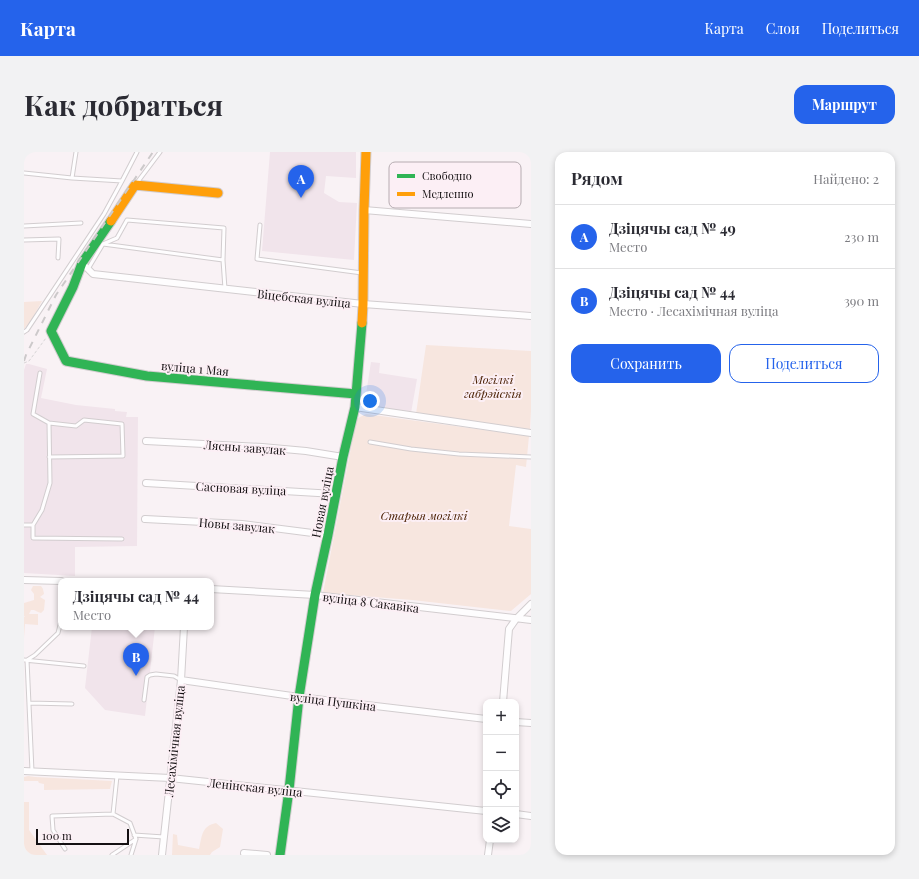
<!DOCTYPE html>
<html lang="ru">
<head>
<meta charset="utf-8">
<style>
  body { margin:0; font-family:"Playfair Display",serif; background:#f2f2f3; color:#2b2b33 }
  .controls { position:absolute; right:12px; bottom:12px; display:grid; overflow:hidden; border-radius:8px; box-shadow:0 2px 6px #0003 }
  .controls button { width:36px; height:36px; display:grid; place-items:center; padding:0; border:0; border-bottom:1px solid #e1e1e2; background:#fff; color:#2b2b33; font:20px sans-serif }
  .scale { position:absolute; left:12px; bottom:10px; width:93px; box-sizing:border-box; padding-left:4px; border:2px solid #141012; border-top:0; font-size:11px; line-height:14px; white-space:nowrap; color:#141012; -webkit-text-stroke:3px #fceff5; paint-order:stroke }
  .you { position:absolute; left:346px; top:249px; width:14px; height:14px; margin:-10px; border:3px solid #fff; border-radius:50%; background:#1a73e8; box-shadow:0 0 0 6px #1a73e833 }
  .badge { display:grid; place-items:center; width:26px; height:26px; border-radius:50%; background:#2563eb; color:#fff; font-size:13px; font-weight:700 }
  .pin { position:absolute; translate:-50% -33px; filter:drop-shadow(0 1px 2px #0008) }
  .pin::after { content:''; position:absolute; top:21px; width:14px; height:12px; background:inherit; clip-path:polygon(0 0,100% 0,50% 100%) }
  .popup { position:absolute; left:34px; top:426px; width:156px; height:52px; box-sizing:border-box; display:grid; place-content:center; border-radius:8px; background:#fff; filter:drop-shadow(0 1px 3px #0005); font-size:13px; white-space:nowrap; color:#7c7c81 }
  .popup b { font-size:15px; color:#2b2b33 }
  .popup::after { content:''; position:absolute; left:50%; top:100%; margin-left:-8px; border:8px solid transparent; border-top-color:#fff }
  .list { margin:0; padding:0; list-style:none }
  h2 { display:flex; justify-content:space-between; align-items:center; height:52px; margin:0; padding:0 16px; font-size:17px }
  h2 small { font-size:13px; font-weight:400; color:#7c7c81 }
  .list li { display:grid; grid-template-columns:26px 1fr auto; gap:12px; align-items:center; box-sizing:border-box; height:64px; padding:0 16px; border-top:1px solid #e1e1e2 }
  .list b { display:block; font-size:15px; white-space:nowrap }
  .list p { margin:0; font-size:13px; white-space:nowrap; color:#7c7c81 }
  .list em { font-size:13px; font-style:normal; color:#7c7c81 }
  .actions { display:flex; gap:8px; padding:12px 16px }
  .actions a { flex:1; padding:9px 0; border:1px solid #2563eb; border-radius:12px; text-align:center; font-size:14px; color:#2563eb }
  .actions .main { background:#2563eb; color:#fff }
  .icon { flex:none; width:22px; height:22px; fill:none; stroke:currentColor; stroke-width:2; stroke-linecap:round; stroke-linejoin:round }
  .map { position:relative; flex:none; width:507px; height:703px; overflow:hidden; border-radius:12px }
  header { display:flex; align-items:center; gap:24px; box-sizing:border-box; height:56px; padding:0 20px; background:#2563eb; color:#fff }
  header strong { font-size:19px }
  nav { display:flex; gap:22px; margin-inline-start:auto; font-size:14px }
  .intro { display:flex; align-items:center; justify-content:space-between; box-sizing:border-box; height:96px; padding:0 24px }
  h1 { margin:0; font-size:28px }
  .button { padding:10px 18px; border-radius:12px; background:#2563eb; color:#fff; font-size:14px; font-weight:700 }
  main { display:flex; gap:24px; padding:0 24px }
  aside { flex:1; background:#fff; border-radius:12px; box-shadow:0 2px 6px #0003 }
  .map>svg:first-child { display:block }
  .built { fill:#f1e4eb }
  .green { fill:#f7e6df }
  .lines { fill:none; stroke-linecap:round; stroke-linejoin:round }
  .lane-casing { stroke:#d2cdcf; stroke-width:5 }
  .street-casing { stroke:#d2cdcf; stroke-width:8 }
  .fast-casing { stroke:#d2cdcf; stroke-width:11 }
  .slow-casing { stroke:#d2cdcf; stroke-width:11 }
  .path { stroke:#d7d5d6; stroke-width:1; stroke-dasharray:3 2; stroke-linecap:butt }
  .lane { stroke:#fefdfe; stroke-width:3 }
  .street { stroke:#fefdfe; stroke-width:6 }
  .fast { stroke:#30b455; stroke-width:9 }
  .slow { stroke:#ff9f0a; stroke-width:9 }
  .rail { stroke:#ccc9ca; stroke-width:2; stroke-dasharray:7 7; stroke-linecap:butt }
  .labels { text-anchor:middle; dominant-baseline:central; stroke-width:4; stroke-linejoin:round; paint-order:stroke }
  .street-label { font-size:12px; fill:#141012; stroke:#fceff5 }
  .park-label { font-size:12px; font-style:italic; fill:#481e00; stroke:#fceff5 }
  .key { fill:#fceff5; stroke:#b6acb1; stroke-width:1 }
  .key-label { font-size:11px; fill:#141012 }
</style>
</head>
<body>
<header>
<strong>Карта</strong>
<nav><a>Карта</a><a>Слои</a><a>Поделиться</a></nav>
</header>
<div class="intro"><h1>Как добраться</h1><a class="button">Маршрут</a></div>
<main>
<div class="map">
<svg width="507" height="703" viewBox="0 0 507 703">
  <rect width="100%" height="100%" fill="#f9f2f5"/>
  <path class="built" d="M246 0H332V26L302 24 300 41 315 50 333 51 330 108 238 99Z
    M347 210 356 211 355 221 393 227 387 261 340 255Z
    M2 212H5L23 217 17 246 52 253 91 257V259L103 260 102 265H114L113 394 51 395V424L0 421V218Z
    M68 475H131L121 564 81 558 61 536Z"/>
  <path class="green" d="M18 149 8 167 0 177V150Z
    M402 193 507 199V259L506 277 392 262Z
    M342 262 505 284 502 315 492 313 485 374 507 377V442L487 459 388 448 299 441 332 270 334 266Z
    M9 434H17L19 437 20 442 16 445 21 448 20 458 17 461 14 460 10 458H7L5 462H14V473L1 472 0 486V465L1 464H0V451L10 448V442L7 438Z
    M4 624 11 625 88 629 86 637 20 638V632L15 631 14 629H0V625Z
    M0 650H5V678L23 703H2L0 696Z
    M192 671 199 677 196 695 188 700 186 703H148L149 682 153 683 154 693 175 697C178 685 177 674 192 671Z"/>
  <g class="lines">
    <g class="lane-casing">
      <path id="lane" d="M0 21 48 26 98 29 113 0
        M48 26 52 0
        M112 32 136 0
        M236 73 233 107 338 121
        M0 74 57 71
        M0 88 35 87 34 106
        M199 108 201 137
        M64 117 79 92 93 86 103 68 200 76 199 108 79 92
        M0 180 3 178 80 62 98 29
        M25 271 52 274 60 268 98 272 99 304 25 305
        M346 290 387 297 435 302 507 305
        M0 373H9L18 358 26 331 25 271 9 262 16 221
        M9 373V386L98 387
        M0 508 60 514
        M120 548 123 525 126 523 132 522 150 524 157 528
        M5 551 48 552
        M8 619 3 508 11 503 34 481 37 469
        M89 662 106 671 112 687 107 703
        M110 683 140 685
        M41 697 29 678 28 664 89 662 93 624
        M88 703 112 687"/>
    </g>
    <g class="street-casing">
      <path id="street" d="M340 58 507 72
        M58 111 69 122 339 152 507 164
        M331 255 507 281
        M122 289 238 295 282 299 319 305
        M122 331 311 342
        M121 367 218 372 304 383
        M0 428 37 429
        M187 437 291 443 507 468
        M157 528 275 545 462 567
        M479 550 485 477 492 467 507 452
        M492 570 507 571
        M0 619 146 626 462 659
        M492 662 507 664
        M220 701 243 703
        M138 703 157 528 160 475
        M464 703 466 688"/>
    </g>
    <g class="fast-casing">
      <path id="fast" d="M87 69 58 111 49 135 27 179 42 209 123 224 332 242
        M256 703 265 638 275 545 291 443 304 383 319 305 331 255 338 171"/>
    </g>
    <g class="slow-casing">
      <path id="slow" d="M87 69 111 33 194 41
        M338 171 339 152 340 58 342 0"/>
    </g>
    <path class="path" d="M0 211 5 209 22 186
      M0 700 1 703"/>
    <use href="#lane" class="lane"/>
    <use href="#street" class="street"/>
    <use href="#fast" class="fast"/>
    <use href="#slow" class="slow"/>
    <path class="rail" d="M0 209 2 203 32 143 129 0"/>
  </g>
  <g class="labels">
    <g class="street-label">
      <text transform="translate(280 146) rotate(6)">Віцебская вуліца</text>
      <text transform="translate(171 216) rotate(5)">вуліца 1 Мая</text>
      <text transform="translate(221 295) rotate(4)">Лясны завулак</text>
      <text transform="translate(217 336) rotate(3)">Сасновая вуліца</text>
      <text transform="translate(298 350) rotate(-79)">Новая вуліца</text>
      <text transform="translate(213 373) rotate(5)">Новы завулак</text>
      <text transform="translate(347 450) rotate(7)">вуліца 8 Сакавіка</text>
      <text transform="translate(309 549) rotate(7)">вуліца Пушкіна</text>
      <text transform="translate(150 589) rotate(-84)">Лесахімічная вуліца</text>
      <text transform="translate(231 635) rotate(6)">Ленінская вуліца</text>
    </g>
    <g class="park-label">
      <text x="469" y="227">Могілкі<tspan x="469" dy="14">габрэйскія</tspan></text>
      <text x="400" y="363">Старыя могілкі</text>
    </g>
  </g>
  <rect x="365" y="10" width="132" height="46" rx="6" class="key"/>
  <rect x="373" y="22" width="18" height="4" fill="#30b455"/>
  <rect x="373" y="40" width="18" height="4" fill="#ff9f0a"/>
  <g class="key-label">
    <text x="398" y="28">Свободно</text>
    <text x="398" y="46">Медленно</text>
  </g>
</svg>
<div class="controls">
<button>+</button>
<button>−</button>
<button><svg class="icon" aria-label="locate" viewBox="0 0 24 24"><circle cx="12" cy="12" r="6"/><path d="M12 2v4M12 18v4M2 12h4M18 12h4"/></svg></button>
<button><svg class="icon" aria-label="layers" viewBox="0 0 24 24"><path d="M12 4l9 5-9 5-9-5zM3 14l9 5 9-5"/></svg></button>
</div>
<div class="scale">100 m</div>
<div class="you"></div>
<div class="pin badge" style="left:277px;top:46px">A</div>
<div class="pin badge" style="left:112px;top:524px">B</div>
<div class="popup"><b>Дзіцячы сад № 44</b>Место</div>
</div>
<aside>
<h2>Рядом<small>Найдено: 2</small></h2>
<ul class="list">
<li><span class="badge">A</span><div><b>Дзіцячы сад № 49</b><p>Место</p></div><em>230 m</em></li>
<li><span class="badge">B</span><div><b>Дзіцячы сад № 44</b><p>Место · Лесахімічная вуліца</p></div><em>390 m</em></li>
</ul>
<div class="actions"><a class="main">Сохранить</a><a>Поделиться</a></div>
</aside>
</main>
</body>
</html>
